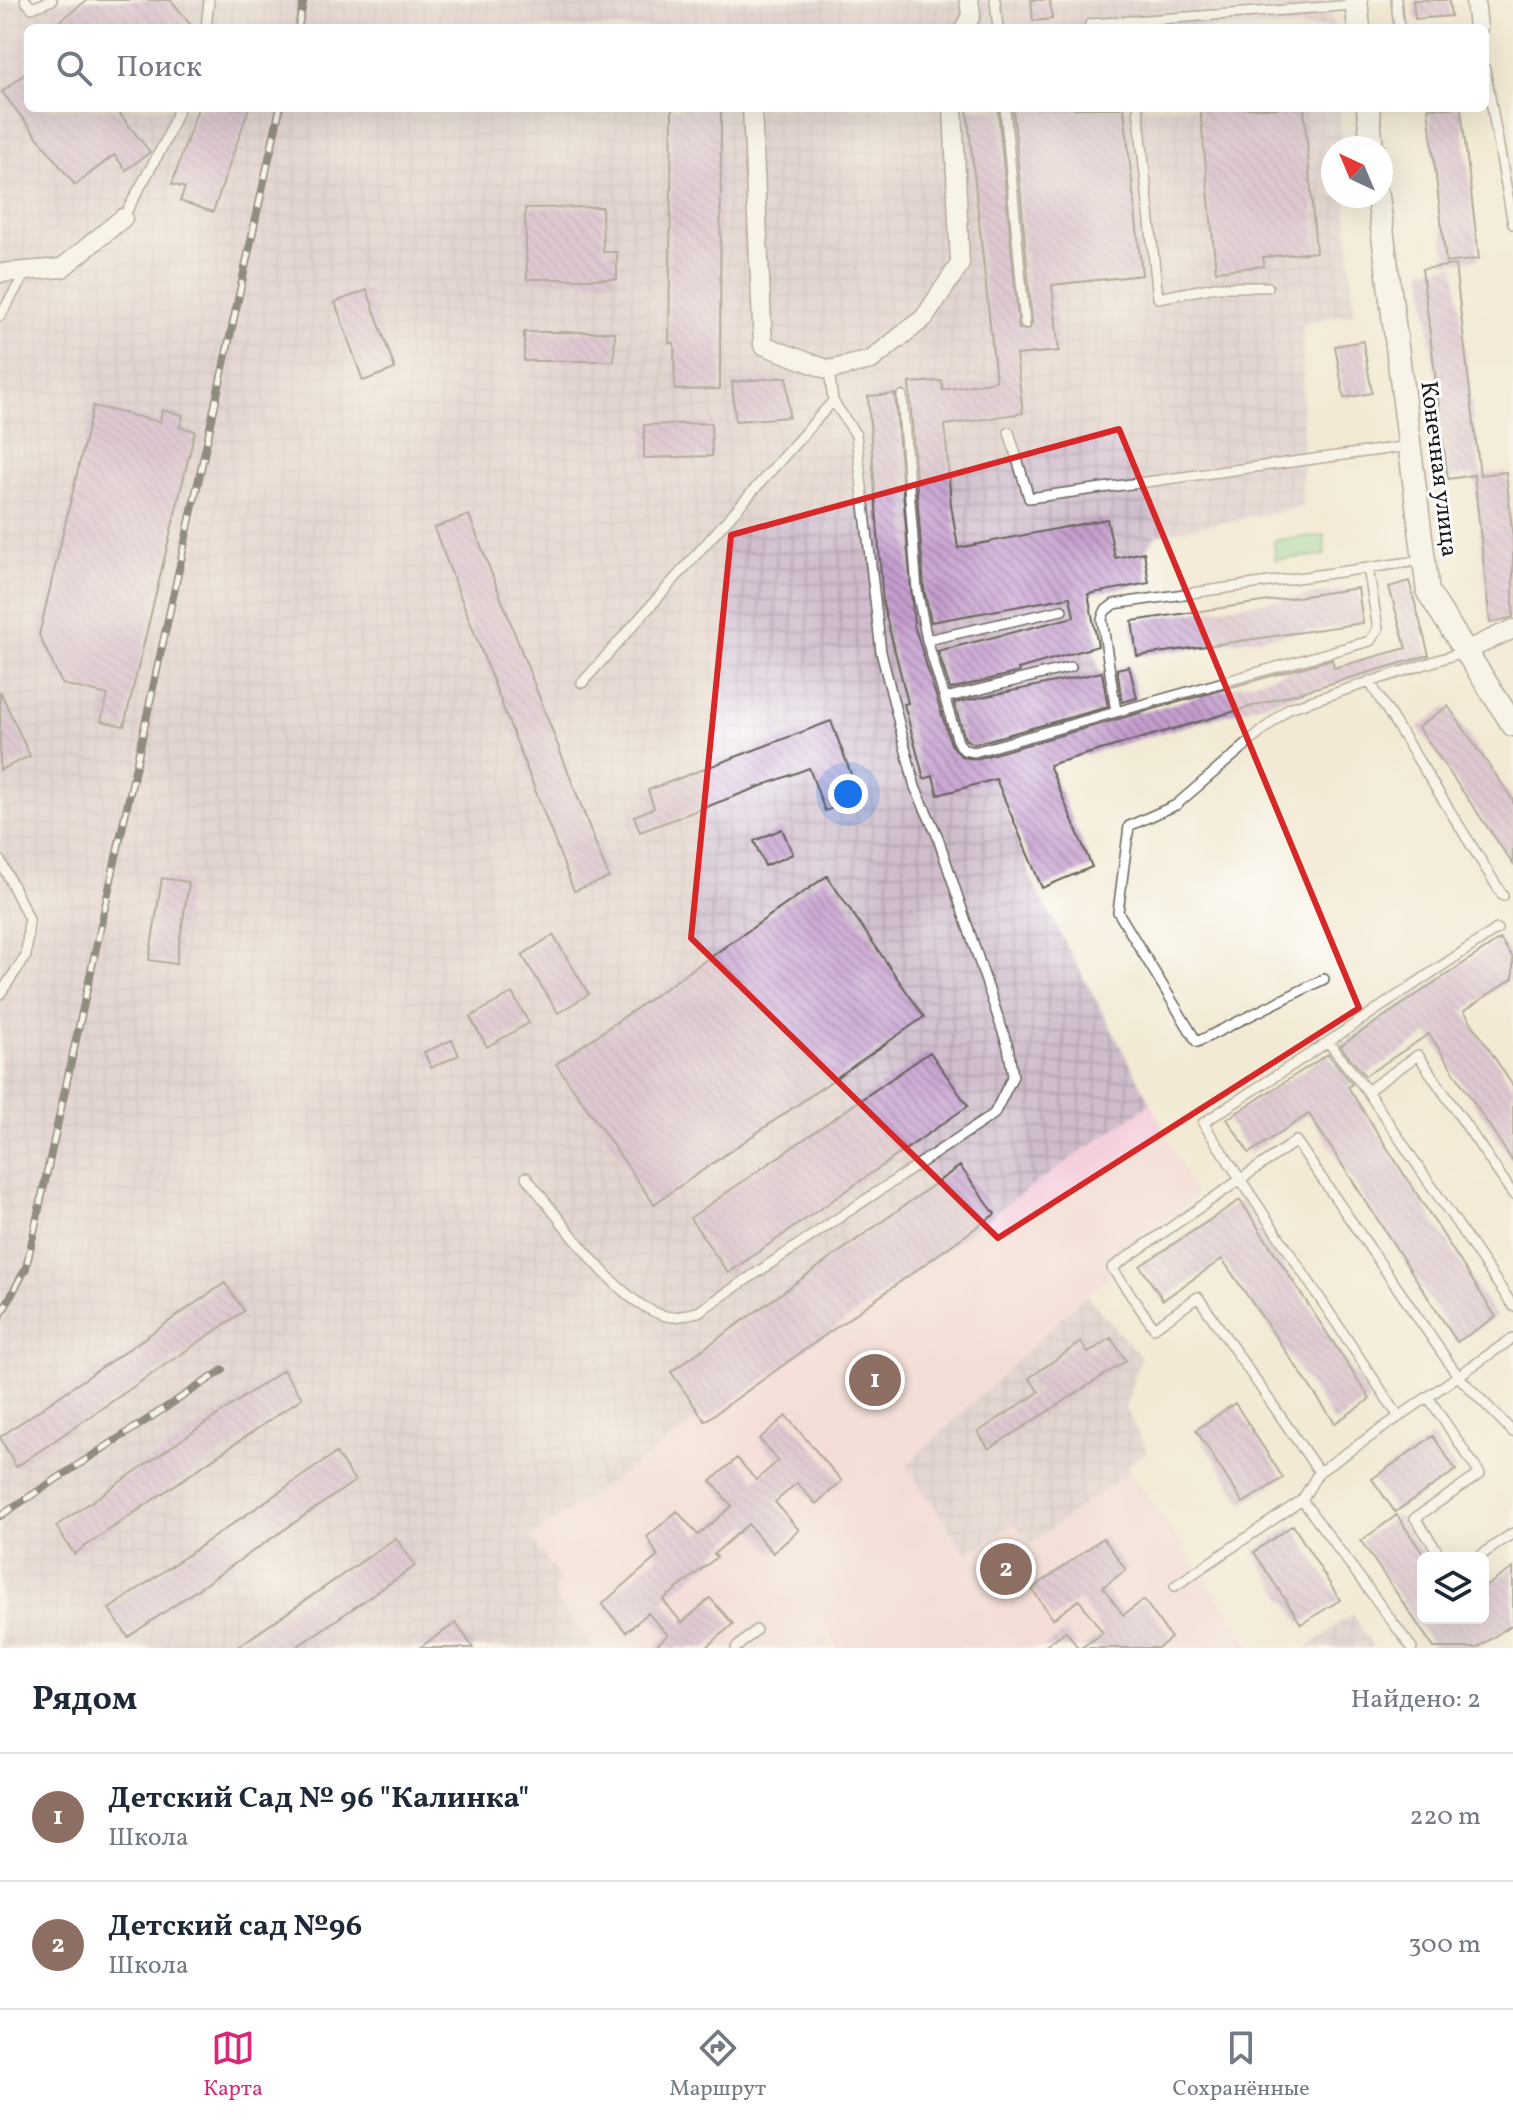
<!DOCTYPE html>
<html lang="ru">
<head>
<meta charset="utf-8">
<style>
  body { margin:0; font-family:Vollkorn,serif; background:#f6f6f7; color:#1f2937 }
  .controls { position:absolute; right:24px; bottom:24px; display:grid; overflow:hidden; border-radius:12px; box-shadow:0 8px 32px #0002 }
  .controls button { width:72px; height:72px; display:grid; place-items:center; padding:0; border:0; border-bottom:2px solid #e0e1e3; background:#fff; color:#1f2937; font:40px sans-serif }
  .compass { position:absolute; left:1321px; top:136px; width:72px; height:72px; border-radius:50%; background:#fff; box-shadow:0 8px 32px #0002; rotate:316deg }
  .you { position:absolute; left:848px; top:794px; width:28px; height:28px; margin:-20px; border:6px solid #fff; border-radius:50%; background:#1a73e8; box-shadow:0 0 0 12px #1a73e833 }
  .badge { display:grid; place-items:center; width:52px; height:52px; border-radius:50%; background:#db2777; color:#fff; font-size:26px; font-weight:700 }
  .pin { position:absolute; translate:-50% -50%; border:4px solid #fff; box-shadow:0 2px 8px #0006 }
  .list { margin:0; padding:0; list-style:none }
  h2 { display:flex; justify-content:space-between; align-items:center; height:104px; margin:0; padding:0 32px; font-size:34px }
  h2 small { font-size:26px; font-weight:400; color:#747a83 }
  .list li { display:grid; grid-template-columns:52px 1fr auto; gap:24px; align-items:center; box-sizing:border-box; height:128px; padding:0 32px; border-top:2px solid #e0e1e3 }
  .list b { display:block; font-size:30px; white-space:nowrap }
  .list p { margin:0; font-size:26px; white-space:nowrap; color:#747a83 }
  .list em { font-size:26px; font-style:normal; color:#747a83 }
  .icon { flex:none; width:44px; height:44px; fill:none; stroke:currentColor; stroke-width:2; stroke-linecap:round; stroke-linejoin:round }
  .map { position:relative; flex:none; width:1513px; height:1648px; overflow:hidden }
  .search { position:absolute; background:#fff; box-shadow:0 8px 32px #0002; left:24px; right:24px; top:24px; height:88px; display:flex; align-items:center; gap:20px; box-sizing:border-box; padding:0 28px; border-radius:12px; color:#747a83; font-size:30px }
  .sheet { height:360px; background:#fff }
  nav { display:flex; justify-content:space-around; align-items:center; box-sizing:border-box; height:112px; border-top:2px solid #e0e1e3; background:#fff; font-size:22px; color:#747a83 }
  nav a { display:grid; justify-items:center; gap:4px }
  nav .on { color:#db2777 }
  .map>svg:first-child { display:block }
  .built { fill:#f4cfdc }
  .industrial { fill:url(#industrial-grid) }
  .green { fill:#87d695; stroke:#527958; stroke-width:2 }
  .building { fill:url(#building-back-hatch) }
  .lines { fill:none; stroke-linecap:round; stroke-linejoin:round }
  .service-casing { stroke:#67645c; stroke-width:12 }
  .minor-casing { stroke:#67645c; stroke-width:21 }
  .tertiary-casing { stroke:#67645c; stroke-width:25 }
  .service { stroke:#fff; stroke-width:9 }
  .minor { stroke:#fff; stroke-width:18 }
  .tertiary { stroke:#fff; stroke-width:22 }
  .rail-casing { stroke:#1c1c1c; stroke-width:8 }
  .rail { stroke:#fff; stroke-width:5; stroke-dasharray:15; stroke-linecap:butt }
  .marked { fill:none; stroke:#d62828; stroke-width:6; stroke-linejoin:round }
  .labels { text-anchor:middle; dominant-baseline:central; stroke-width:6; stroke-linejoin:round; paint-order:stroke }
  .street-label { font-size:24px; fill:#1c1c1c; stroke:#fff }
</style>
</head>
<body>
<div class="map">
<svg width="1513" height="1648" viewBox="0 0 1513 1648">
  <defs>
    <pattern id="industrial-grid" width="8" height="8" patternUnits="userSpaceOnUse" patternTransform="scale(2)"><rect width="8" height="8" fill="#d0bdcc"/><path d="M0 4h8M4 0v8" fill="none" stroke="#b2a2af"/></pattern>
    <pattern id="building-back-hatch" width="6" height="6" patternUnits="userSpaceOnUse" patternTransform="scale(2)"><rect width="6" height="6" fill="#c49ecd"/><path d="M-1 5l2 2M0 0l6 6M5-1l2 2" fill="none" stroke="#9e80a6"/></pattern>
  </defs>
  <rect width="100%" height="100%" fill="#fff"/>
  <filter id="ink" filterUnits="userSpaceOnUse"><feTurbulence type="fractalNoise" baseFrequency=".0125" numOctaves="2"/><feDisplacementMap in="SourceGraphic" scale="16" xChannelSelector="R" yChannelSelector="G"/><feConvolveMatrix kernelMatrix="1 2 1 2 8 2 1 2 1" color-interpolation-filters="sRGB"/></filter>
  <filter id="wash" filterUnits="userSpaceOnUse"><feTurbulence type="fractalNoise" baseFrequency=".006" numOctaves="4" result="noise"/><feDisplacementMap in="SourceGraphic" scale="32" xChannelSelector="R" yChannelSelector="G"/><feGaussianBlur stdDeviation="1.8" result="paint"/><feColorMatrix in="noise" values="0 0 0 0 0 0 0 0 0 0 0 0 0 0 0 0 0 1.4 0 .05"/><feComposite in="paint" operator="in"/></filter>
  <g filter="url(#wash)">
    <rect width="100%" height="100%" fill="#f2ead4"/>
    <path class="built" d="M1151 1103 1196 1195 906 1466 1016 1523 1031 1543 1130 1471 1253 1648H838L808 1599 832 1648H593L561 1606 554 1590 563 1583 530 1537Z"/>
    <path class="industrial" d="M0 0H1331L1334 28H28V108H1340L1343 148H1333V196H1346L1354 312 1303 324 1302 507 1157 535 1144 552 1149 583 1088 594 1100 646 1093 648 1100 673 1129 666 1141 713 1332 659 1335 668 1406 648 1389 587 1409 581 1430 658 996 779 1033 883 1151 1103 531 1537 563 1583 554 1590 561 1606 593 1648H0Z
      M1086 1295 1141 1357 1125 1407 1147 1451 1127 1466 1130 1471 1031 1543 1015 1524 967 1554 906 1466Z
      M1352 1614 1374 1648H1306Z"/>
    <path class="green" d="M1324 535 1325 555 1275 560 1274 540Z"/>
    <g id="blocks">
      <path class="building" d="M87 0H171L193 28H51Z
        M1031 0H1050L1052 19 1033 21Z
        M1413 0H1449L1451 16 1415 19Z
        M28 71V108H115L150 152 126 170 114 155 75 185 2 92Z
        M198 108H249L213 212 180 201 185 188 172 184Z
        M672 108H721L720 389 675 390 674 343H669Z
        M967 108H998L1019 329 1029 330 1032 323 1013 108H1124L1142 275 1052 285 1059 351 1016 355 1023 413 945 425 951 505 958 548 1107 519 1115 558 1144 552 1149 583 1088 594 1098 646 1018 669 1019 672 950 689 938 651 1074 617 1070 597 931 622 924 589 909 383 942 381 943 390 996 381Z
        M1200 108H1304L1316 252 1263 257 1264 266 1216 271Z
        M1428 108H1461L1479 259 1446 263Z
        M602 207 603 252H617V279H527L525 208Z
        M1455 265 1480 475 1506 472 1513 540V617L1490 623 1474 475 1448 479 1422 269Z
        M367 290 395 369 363 381 335 302Z
        M524 332H615L614 361H524Z
        M1363 341 1372 393 1344 398 1335 346Z
        M787 377 789 417 735 421 732 382Z
        M895 394 914 625 951 744 962 757 976 759 1332 659 1334 668 1406 648 1389 587 1409 581 1429 655 1049 765 1092 867 1042 888 996 779 938 795 933 776 924 779 904 704 908 703 883 604 868 396Z
        M93 406 160 422 162 410 183 415 180 427 195 431 124 726 101 721 108 695 62 684 39 635Z
        M711 423 712 456 644 458V425Z
        M469 515 609 878 574 891 434 528Z
        M1358 588 1363 623 1137 656 1132 621Z
        M1129 666 1137 698 1122 702 1117 669Z
        M1102 672 1108 707 974 744 965 739 954 703Z
        M0 691 30 756 0 770Z
        M1448 706 1513 800V864L1418 727Z
        M831 721 860 798 825 811 809 768 640 832 634 816 654 808 648 790Z
        M782 829 793 854 765 866 754 841Z
        M827 876 924 1017 654 1204 556 1064Z
        M162 878 189 882 176 964 149 960Z
        M553 935 589 994 558 1013 522 955Z
        M1500 939 1513 958V978L1464 1011 1513 1086V1162L1429 1034 1365 1076 1340 1046Z
        M512 993 529 1023 487 1047 470 1017Z
        M452 1040 459 1055 431 1068 424 1052Z
        M930 1052 968 1106 728 1273 690 1218Z
        M1328 1054 1352 1084 1348 1087 1496 1317 1457 1342 1309 1114 1249 1153 1227 1119Z
        M960 1166 995 1214 705 1421 671 1372Z
        M1240 1200 1370 1399 1335 1423 1222 1259 1163 1300 1140 1266Z
        M225 1283 244 1311 16 1467 0 1437Z
        M1111 1338 1126 1361 989 1449 978 1432 1039 1392 1029 1378 1081 1342 1088 1353Z
        M283 1370 302 1398 74 1554 56 1526Z
        M1235 1403 1283 1478 1243 1503 1196 1430Z
        M786 1416 842 1481 816 1504 797 1483 775 1502 799 1530 773 1553 748 1524 714 1554 717 1557 663 1600 682 1623 710 1598 733 1624 706 1648H653L668 1635 648 1613 626 1632 602 1604 658 1556 647 1537 677 1511 698 1535 732 1506 711 1481 737 1458 756 1480 778 1461 759 1439Z
        M1433 1436 1456 1470 1395 1512 1372 1479Z
        M336 1453 355 1481 128 1637 109 1609Z
        M1397 1515 1423 1554V1618H1483V1588L1513 1568V1624L1477 1648H1434L1361 1541Z
        M1293 1525 1340 1600 1301 1624 1254 1552Z
        M396 1538 415 1566 295 1648H236Z
        M1103 1538 1126 1570 1103 1587 1123 1615 1144 1600 1171 1638 1158 1648H1081L1103 1633 1079 1600 1053 1619 1032 1589Z
        M456 1623 473 1648H419Z
        M1066 1631 1078 1648H1043Z"/>
    </g>
  </g>
  <g filter="url(#ink)">
    <use href="#blocks" fill-opacity="0" stroke="#67645c" stroke-width="2"/>
    <g class="lines">
      <g class="service-casing">
        <path id="service" d="M25 0 32 8 52 0
          M995 0 998 28
          M1396 0 1399 28
          M1090 24 1354 5
          M206 28 209 0
          M1485 69 1513 224
          M1005 108 1025 324
          M1138 108 1158 298 1215 287H1268
          M123 218 165 142 179 108
          M0 316 26 272
          M902 396 917 590 927 640 958 742 964 750 974 752 1116 712
          M1009 432 1029 498 1409 446
          M1368 568 1378 629 1370 641 1116 712 1102 619 1105 611 1114 604 1424 560
          M927 640 1062 610
          M1369 681 1503 896
          M582 683 833 401 829 370
          M945 698 1071 667
          M0 860 29 919 26 956 0 994
          M1324 979 1197 1042 1118 912 1129 826 1176 805 1289 708 1463 652
          M1328 1042 1203 1123 1399 1417
          M1367 1091 1328 1042 1497 929
          M526 1177C557 1214 624 1315 673 1317 681 1317 690 1313 698 1312L994 1114 1013 1076 1008 1047 937 835 915 787 881 652 856 435 833 401
          M1513 1194 1418 1055 1367 1091 1513 1306
          M1428 1397 1480 1474 1415 1518 1442 1558
          M1319 1472 1198 1297 1154 1328 1112 1268 1296 1141 1458 1376 1513 1432
          M1477 1558 1513 1533
          M1175 1586 1302 1500
          M736 1648 756 1630
          M1412 1648 1302 1500 1319 1472 1513 1338"/>
      </g>
      <g class="minor-casing">
        <path id="minor" d="M1475 0 1478 28
          M965 28 971 15 969 0
          M752 108 763 345 829 370 871 360 924 318 960 264 953 108
          M0 273 62 268 123 218
          M1463 652 1513 629"/>
      </g>
      <g class="tertiary-casing">
        <path id="tertiary" d="M1356 0 1359 28
          M1368 108 1372 148
          M1378 196 1428 592 1513 725"/>
      </g>
      <use href="#service" class="service"/>
      <use href="#minor" class="minor"/>
      <use href="#tertiary" class="tertiary"/>
      <g class="rail-casing">
        <path id="rail" d="M298 28 304 0
          M0 1316 26 1268 280 108
          M0 1516 223 1370"/>
      </g>
      <use href="#rail" class="rail"/>
    </g>
  </g>
  <path d="M0 0H1513V1648H0ZM1119 429 1359 1008 998 1238 691 938 731 535Z" fill="#f2ead4" fill-opacity=".55" fill-rule="evenodd"/>
  <path class="marked" d="M1119 429 1359 1008 998 1238 691 938 731 535Z"/>
  <g class="labels">
    <g class="street-label">
      <text transform="translate(1438 469) rotate(83)">Конечная улица</text>
    </g>
  </g>
</svg>
<div class="controls">
<button><svg class="icon" aria-label="layers" viewBox="0 0 24 24"><path d="M12 4l9 5-9 5-9-5zM3 14l9 5 9-5"/></svg></button>
</div>
<svg class="compass" viewBox="-18 -18 36 36"><path d="M0-13l5 13h-10z" fill="#e53935"/><path d="M0 13l5-13h-10z" fill="#747a83"/></svg>
<div class="you"></div>
<div class="pin badge" style="left:875px;top:1380px;background:#8d6e63">1</div>
<div class="pin badge" style="left:1006px;top:1569px;background:#8d6e63">2</div>
<div class="search"><svg class="icon" aria-label="search" viewBox="0 0 24 24"><circle cx="10" cy="10" r="6"/><path d="M15 15l6 6"/></svg>Поиск</div>
</div>
<section class="sheet">
<h2>Рядом<small>Найдено: 2</small></h2>
<ul class="list">
<li><span class="badge" style="background:#8d6e63">1</span><div><b>Детский Сад № 96 &quot;Калинка&quot;</b><p>Школа</p></div><em>220 m</em></li>
<li><span class="badge" style="background:#8d6e63">2</span><div><b>Детский сад №96</b><p>Школа</p></div><em>300 m</em></li>
</ul>
</section>
<nav>
<a class="on"><svg class="icon" aria-label="map" viewBox="0 0 24 24"><path d="M3 6l6-2 6 2 6-2v14l-6 2-6-2-6 2zM9 4v14M15 6v14"/></svg>Карта</a>
<a><svg class="icon" aria-label="directions" viewBox="0 0 24 24"><path d="M12 3l9 9-9 9-9-9zM9 14v-3h6M13 9l2 2-2 2"/></svg>Маршрут</a>
<a><svg class="icon" aria-label="saved" viewBox="0 0 24 24"><path d="M7 4h10v16l-5-4-5 4z"/></svg>Сохранённые</a>
</nav>
</body>
</html>
